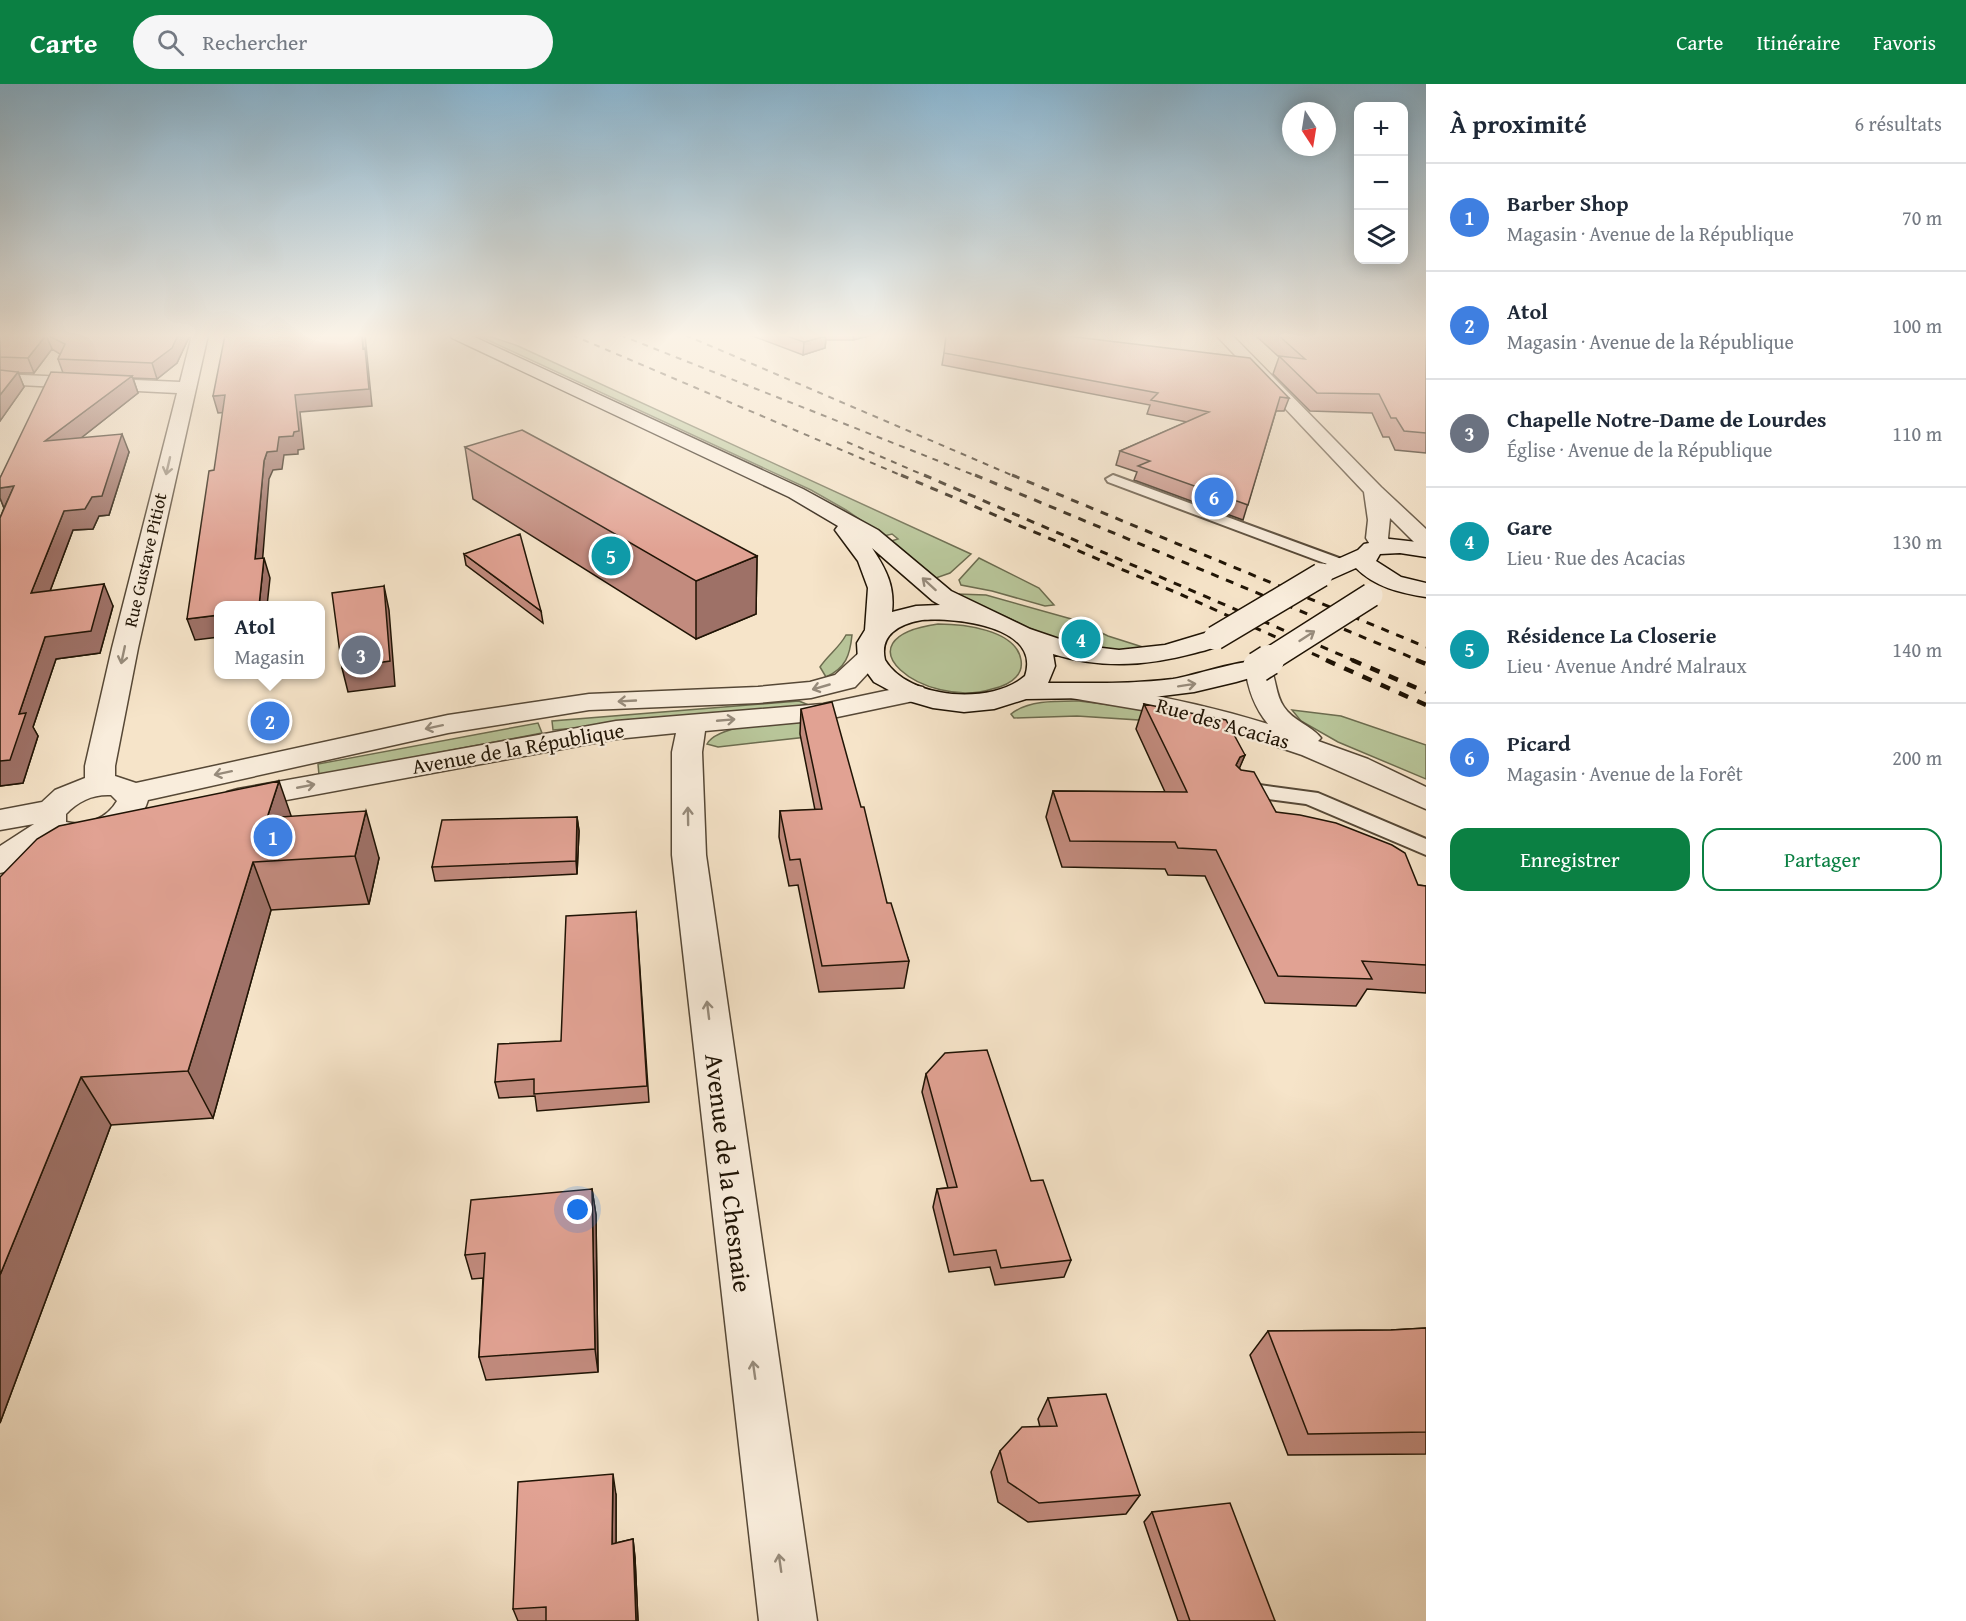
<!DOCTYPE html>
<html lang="fr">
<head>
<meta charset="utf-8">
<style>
  body { margin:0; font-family:"Gentium Book Plus",serif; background:#f6f6f7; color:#1f2937 }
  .controls { position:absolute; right:18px; top:18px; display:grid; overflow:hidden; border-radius:12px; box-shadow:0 3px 15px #0003 }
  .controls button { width:54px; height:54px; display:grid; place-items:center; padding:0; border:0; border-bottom:2px solid #e0e1e3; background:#fff; color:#1f2937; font:30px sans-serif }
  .compass { position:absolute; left:1282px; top:18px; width:54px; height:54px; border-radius:50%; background:#fff; box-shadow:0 3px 15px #0003; rotate:168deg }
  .you { position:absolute; left:578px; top:1126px; width:21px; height:21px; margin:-15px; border:4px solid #fff; border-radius:50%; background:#1a73e8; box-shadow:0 0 0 9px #1a73e833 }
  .badge { display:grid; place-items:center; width:39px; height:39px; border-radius:50%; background:#0b8043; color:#fff; font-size:20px; font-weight:700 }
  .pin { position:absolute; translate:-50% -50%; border:3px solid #fff; box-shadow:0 2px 6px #0006 }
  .popup { position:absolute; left:214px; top:517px; width:111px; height:78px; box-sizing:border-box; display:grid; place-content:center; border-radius:12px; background:#fff; filter:drop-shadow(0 2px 4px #0005); font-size:20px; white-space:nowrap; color:#747a83 }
  .popup b { font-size:22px; color:#1f2937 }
  .popup::after { content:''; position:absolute; left:50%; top:100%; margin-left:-12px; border:12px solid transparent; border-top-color:#fff }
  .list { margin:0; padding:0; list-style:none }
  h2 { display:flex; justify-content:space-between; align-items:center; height:78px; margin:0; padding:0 24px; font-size:26px }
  h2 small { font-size:20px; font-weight:400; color:#747a83 }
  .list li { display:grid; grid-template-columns:39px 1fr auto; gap:18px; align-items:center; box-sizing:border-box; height:108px; padding:0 24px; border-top:2px solid #e0e1e3 }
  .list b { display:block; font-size:22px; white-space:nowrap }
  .list p { margin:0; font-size:20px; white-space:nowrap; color:#747a83 }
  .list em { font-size:20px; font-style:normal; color:#747a83 }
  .actions { display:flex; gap:12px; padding:18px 24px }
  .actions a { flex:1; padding:14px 0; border:2px solid #0b8043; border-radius:18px; text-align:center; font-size:21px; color:#0b8043 }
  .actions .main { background:#0b8043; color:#fff }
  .icon { flex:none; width:33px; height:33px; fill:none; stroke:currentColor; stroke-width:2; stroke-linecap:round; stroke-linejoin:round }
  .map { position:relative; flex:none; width:1426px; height:1537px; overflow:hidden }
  header { display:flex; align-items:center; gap:36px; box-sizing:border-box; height:84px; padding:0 30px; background:#0b8043; color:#fff }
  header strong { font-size:28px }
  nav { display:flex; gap:33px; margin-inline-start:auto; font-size:21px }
  .search { width:420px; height:54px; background:#f6f6f7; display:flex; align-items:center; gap:15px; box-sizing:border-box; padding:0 21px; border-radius:33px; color:#747a83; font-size:22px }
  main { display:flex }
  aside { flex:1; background:#fff }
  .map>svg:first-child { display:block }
  .green { fill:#b8c599; stroke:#6c6c4f; stroke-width:1.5 }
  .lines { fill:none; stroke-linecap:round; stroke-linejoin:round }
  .lane-casing { stroke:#564836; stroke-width:4 }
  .street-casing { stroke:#564836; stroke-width:3 }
  .secondary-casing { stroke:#201405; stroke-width:3 }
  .lane { fill:#f9eddc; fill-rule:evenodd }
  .street { fill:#f9eddc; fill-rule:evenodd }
  .secondary { fill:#f9eddc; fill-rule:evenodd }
  .rail-far2 { stroke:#201405; stroke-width:2; stroke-dasharray:6 6; stroke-linecap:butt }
  .rail-far1 { stroke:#201405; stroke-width:3; stroke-dasharray:8 8; stroke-linecap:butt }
  .rail { stroke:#201405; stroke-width:4.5; stroke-dasharray:10 10; stroke-linecap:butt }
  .secondary-bridge-far1-casing { stroke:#201405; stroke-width:26; stroke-linecap:butt }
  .secondary-bridge-casing { stroke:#201405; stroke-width:33; stroke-linecap:butt }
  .secondary-bridge-far1 { stroke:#f9eddc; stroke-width:23 }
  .secondary-bridge { stroke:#f9eddc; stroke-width:30 }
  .wall { fill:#c28b7e; stroke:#201405; stroke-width:1.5 }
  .shaded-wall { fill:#9e7167; stroke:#201405; stroke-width:1.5 }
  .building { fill:#e1a293; stroke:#201405; stroke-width:1.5 }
  .oneway { stroke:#978b7b }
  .labels { text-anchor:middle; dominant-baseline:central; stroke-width:4.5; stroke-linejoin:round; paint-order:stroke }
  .far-street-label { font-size:18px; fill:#201405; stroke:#f9eddc }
  .street-label { font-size:21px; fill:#201405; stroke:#f9eddc }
  .near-street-label { font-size:26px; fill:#201405; stroke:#f9eddc }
</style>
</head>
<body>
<header>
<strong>Carte</strong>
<div class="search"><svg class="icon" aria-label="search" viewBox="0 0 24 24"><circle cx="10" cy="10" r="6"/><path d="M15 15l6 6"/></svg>Rechercher</div>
<nav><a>Carte</a><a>Itinéraire</a><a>Favoris</a></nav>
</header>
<main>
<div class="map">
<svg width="1426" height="1537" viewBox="0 0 1426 1537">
  <rect width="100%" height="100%" fill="#f6e4c9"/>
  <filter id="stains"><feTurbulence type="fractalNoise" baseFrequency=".00333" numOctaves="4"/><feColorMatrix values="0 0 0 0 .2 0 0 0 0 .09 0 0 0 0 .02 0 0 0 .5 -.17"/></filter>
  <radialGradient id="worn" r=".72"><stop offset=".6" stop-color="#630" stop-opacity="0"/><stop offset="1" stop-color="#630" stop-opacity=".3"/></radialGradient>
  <path class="green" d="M477 251H486L518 262 971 470 950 489 936 494 891 457 898 455 892 450 884 452 846 426 811 406Z
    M979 474 1039 504 1054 521 1045 522 992 507 961 501 959 496Z
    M957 510 986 511 1075 536 1108 552 1149 565 1095 569 1036 547 1002 531 980 525Z
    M938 540C961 540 1016 545 1021 576 1022 582 1021 588 1016 593 1010 600 1001 603 992 605 925 626 833 555 938 540Z
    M846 551H852C850 571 846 584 826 593L820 583C828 571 839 564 846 551Z
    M799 617 811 622 802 625 553 646 552 637Z
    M1079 617 1143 625 1155 637 1077 632 1014 634 1011 630C1028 616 1058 617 1079 617Z
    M1292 626 1341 632 1426 661V695L1338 658 1301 637Z
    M818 635 825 651 718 663 707 660C719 638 793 638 818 635Z
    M538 639 542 649 319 691 318 680Z"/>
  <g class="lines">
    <g class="lane-casing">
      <path id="lane" d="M1113 391 1347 477 1349 480 1341 485 1335 483 1108 398 1106 395Z
        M1238 698 1318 709 1426 755V771L1306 720 1231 710 1227 705 1231 700Z"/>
    </g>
    <g class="street-casing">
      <path id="street" d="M192 251H208L138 564 115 682V692L136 699 448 631 589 610 758 603 810 598 835 591 861 567 870 565 879 567 883 573 855 603 811 614 758 619 589 626 448 649 148 716C137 754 89 766 54 757L12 786 0 789V762L34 740 0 746V726L42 718 55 706 85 694V682L112 564 177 309 0 300V290L180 298ZM111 711 117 717C107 735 85 743 66 738V730C78 717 94 710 111 711Z
        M1216 251H1232L1381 403 1426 445V464L1418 462 1390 434 1388 454 1393 462 1390 467 1382 469 1374 467 1366 454 1368 436 1364 408Z
        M1258 575 1267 577C1277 591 1274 609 1284 623 1293 637 1311 641 1321 654L1318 657 1368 675 1426 703V725L1302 671 1239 650 1154 628 1071 614 1067 608 1071 602C1088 598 1105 603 1122 606 1171 614 1220 625 1268 640 1254 623 1248 605 1245 583L1249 577Z
        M913 601 923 603 927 609 923 615 823 636 705 647 702 668 706 771 817 1537H759L672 771V668L676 649 616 655 238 725 227 722 222 715 227 708 238 705 616 637 823 620Z"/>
    </g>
    <g class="secondary-casing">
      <path id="secondary" d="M450 251H470L803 405 878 446 951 507 1030 545 1077 561 1119 566 1165 561 1215 546 1224 549 1228 554C1222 563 1206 566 1195 569 1146 582 1102 585 1053 570L1055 582 1048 599C1090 599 1132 600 1173 595 1196 591 1249 573 1267 577L1271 583 1267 589 1236 598 1194 608 1154 613 1026 615 994 625 964 628 933 624 909 617 874 598 858 576 857 559 865 546 868 504 858 477 835 446 838 442 789 413 452 254ZM872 464 933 517 940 521 916 522 892 528C895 502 886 485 872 464ZM922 536C954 533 1042 542 1025 592 992 621 909 616 885 576 879 551 899 540 922 536Z
        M1390 455 1426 459V473L1400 469 1380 470 1376 477 1401 493 1426 499V513C1400 509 1375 503 1356 484L1329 496 1321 498 1313 496 1309 491 1313 486 1358 466 1364 460Z"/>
    </g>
    <use href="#lane" class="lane"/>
    <use href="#street" class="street"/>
    <use href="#secondary" class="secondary"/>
    <path class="rail-far2" d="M572 251 905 393
      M620 251 979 393
      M685 251 1016 393
      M847 358 928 393"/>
    <path class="rail-far1" d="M901 391 1182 511 1329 577
      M924 391 1355 577
      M975 391 1420 577
      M1012 391 1426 563"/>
    <path class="rail" d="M1326 576 1426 621
      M1352 576 1426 608
      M1416 576 1426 580"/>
    <g class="secondary-bridge-far1-casing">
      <path id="secondary-bridge-far1" d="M1215 554 1321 491
        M1267 577 1371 511"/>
    </g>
    <g class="secondary-bridge-casing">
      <path id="secondary-bridge" d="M1258 583 1269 576"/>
    </g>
    <use href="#secondary-bridge-far1" class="secondary-bridge-far1"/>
    <use href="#secondary-bridge" class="secondary-bridge"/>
  </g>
  <path class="wall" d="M0 251H190L177 279 157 295 133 294 138 309 81 354 129 368 109 431 99 432 93 445 73 446 50 507 113 522 100 569 56 575 33 643 38 652 23 699 0 702V434L4 424 0 414V394L63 289 58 275 60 270 52 265 34 289H18L24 303 0 337Z
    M750 251H872L853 256H826L825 264 803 271Z
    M1255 251H1426V369L1395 366 1389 353H1383L1372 329 1310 327 1273 290 1279 273Z
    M944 269 1289 314 1284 327H1276L1243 436 1134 396 1137 388 1116 381 1120 367 1187 338 1147 330 1150 321 942 281Z
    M465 363 757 472 756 530 696 555 473 415Z
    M464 470 541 527 543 539 466 481Z
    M1144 620 1245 671 1239 684 1276 728 1418 801 1426 802V909L1367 905 1356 922 1265 919 1205 792 1168 791 1165 785 1062 783 1046 733 1053 707 1165 708 1136 645Z
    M801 625 887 819 909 877 904 904 819 908 798 801 789 802 779 753 780 727 815 726 800 650Z
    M291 733 379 774 369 820 271 826 213 1034 111 1041 0 1339V793Z
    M577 733 579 747 577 790 435 797 432 783Z
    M636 828 649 1018 537 1027 535 1012 499 1014 495 998 561 957Z
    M926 990 1031 1097 1071 1176 1064 1193 995 1201 990 1183 949 1188 933 1123 937 1105 948 1104 922 1008Z
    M592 1105 596 1131 598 1288 486 1296 479 1273 483 1194 472 1195 465 1171Z
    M1426 1244V1370L1288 1371 1250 1271 1268 1247 1391 1246Z
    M1048 1314 1140 1411 1126 1430 1028 1438 998 1418 991 1388 1000 1367 1040 1343 1038 1335Z
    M616 1411V1459L633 1455 635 1474 638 1537H518L513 1525Z
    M1152 1428 1275 1537H1178L1144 1438Z"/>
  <path class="shaded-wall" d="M46 251 52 265 34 289 28 274Z
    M178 251H190L177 279 157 295 152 279Z
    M362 251H365L372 322 300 328 304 365 298 366V370L284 371 282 385 273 386 269 395 261 495 255 475 264 377 267 368 279 353 295 311 363 265Z
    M854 251H872L853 256Z
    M826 252 825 264 803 271 804 258Z
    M18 288 24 303 0 337V311Z
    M132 292 138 309 53 376 45 357Z
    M225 311 230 328 218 329 213 312Z
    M122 350 129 368 109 431 99 432 93 445 73 446 41 531 31 509 64 427Z
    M14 402 4 424 0 414V404Z
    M757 472 756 530 696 555V497Z
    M264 474 270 494 267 522H259Z
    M104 500 113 522 100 569 56 575 33 643 38 652 23 699 0 702V677L19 630 45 553Z
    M384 502 389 526 395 602 348 608 342 584Z
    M219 531V553L195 556 187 535Z
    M1245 671 1234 697 1236 681 1240 673Z
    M279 697 295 743 267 734Z
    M366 727 379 774 369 820 355 772Z
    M577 733 579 747 577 790 576 777Z
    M253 778 271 826 213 1034 188 987Z
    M81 993 111 1041 0 1339V1191Z
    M592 1105 596 1131 598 1288 595 1265Z
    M613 1390 616 1411V1478L612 1460Z
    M633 1455 635 1474 638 1537H636Z"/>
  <path class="building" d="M0 251H46L28 274 0 273Z
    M47 251H178L172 264 152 279 58 275 65 260Z
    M225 251H362L363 265 365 264 369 305 295 311 299 347 294 348 293 352 279 353 277 367 267 368 264 377 255 475 264 474 259 522H219V531L187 535 209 387 214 386 225 311 213 312Z
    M784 251H826V252L804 258Z
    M946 251H1059L1250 274 1289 314 1280 313 1248 421 1138 382 1150 377 1120 367 1209 328 1151 316 1158 309 944 269Z
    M1278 251H1426V349L1404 347 1396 334H1391L1379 310 1317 309 1279 272 1305 275Z
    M0 286 18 288 0 311Z
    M51 288 132 292 45 357 122 350 102 412 92 413 85 425 64 427 31 509 104 500 91 547 45 553 19 630 26 629 10 676 0 677V434L14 402 0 404V394Z
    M522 346 757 472 696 497 465 363Z
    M520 450 541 527 464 470Z
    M384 502 390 577 342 584 332 509Z
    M832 618 861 723H864L887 819H891L909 877 822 882 800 775 790 776 780 727 822 725 801 625Z
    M1144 620 1226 636 1245 671 1240 673 1236 681 1241 686 1254 688 1276 728 1300 731 1336 739 1392 761 1405 769 1418 801 1426 802V881L1362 877 1372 895 1278 892 1216 766 1178 764 1175 758 1070 757 1053 707 1187 708Z
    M279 697 267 734 366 727 355 772 253 778 188 987 81 993 0 1191V793L37 755 59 742Z
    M577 733 576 777 432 783 442 736Z
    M636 828 647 1002 534 1010V995L495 998 498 960 561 957 566 832Z
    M987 966 1031 1097 1043 1096 1071 1176 1001 1184 996 1166 954 1171 937 1105 957 1103 926 990 945 969Z
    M592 1105 595 1265 479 1273 485 1169 465 1171 471 1116Z
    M1426 1244V1348L1308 1350 1268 1247 1391 1246Z
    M1106 1310 1140 1411 1039 1419 1008 1398 1000 1367 1022 1343 1057 1342 1048 1314Z
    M613 1390 612 1460 633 1455 636 1537H546V1523L513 1525 518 1398Z
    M1230 1419 1275 1537H1190L1152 1428Z"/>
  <defs><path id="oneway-shaft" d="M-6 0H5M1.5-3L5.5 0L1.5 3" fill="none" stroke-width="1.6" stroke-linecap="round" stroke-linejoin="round" transform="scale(1.5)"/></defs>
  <g class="oneway">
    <use href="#oneway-shaft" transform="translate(168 382) rotate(103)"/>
    <use href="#oneway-shaft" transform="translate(929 500) rotate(-138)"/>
    <use href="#oneway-shaft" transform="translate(1307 552) rotate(-33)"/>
    <use href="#oneway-shaft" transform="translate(123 571) rotate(102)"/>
    <use href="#oneway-shaft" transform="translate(1187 601) rotate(-9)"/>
    <use href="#oneway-shaft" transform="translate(821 603) rotate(164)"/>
    <use href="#oneway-shaft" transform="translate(627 617) rotate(177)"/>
    <use href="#oneway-shaft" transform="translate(726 636) rotate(-5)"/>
    <use href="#oneway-shaft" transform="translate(434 643) rotate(168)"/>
    <use href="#oneway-shaft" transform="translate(223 689) rotate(168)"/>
    <use href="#oneway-shaft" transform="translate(306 702) rotate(-11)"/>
    <use href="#oneway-shaft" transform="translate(688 732) rotate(-91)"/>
    <use href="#oneway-shaft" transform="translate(708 926) rotate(-97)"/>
    <use href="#oneway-shaft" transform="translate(754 1286) rotate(-98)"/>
    <use href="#oneway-shaft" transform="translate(780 1479) rotate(-98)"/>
  </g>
  <linearGradient id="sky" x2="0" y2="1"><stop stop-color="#8ab8d5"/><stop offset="0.54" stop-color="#fbf3e7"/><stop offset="1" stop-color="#fbf3e7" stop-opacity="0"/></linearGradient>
  <rect width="1426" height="466" fill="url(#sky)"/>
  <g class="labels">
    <g class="far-street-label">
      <text transform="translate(145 476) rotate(-77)">Rue Gustave Pitiot</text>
    </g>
    <g class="street-label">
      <text transform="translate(1223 639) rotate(16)">Rue des Acacias</text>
      <text transform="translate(518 664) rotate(-10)">Avenue de la République</text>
    </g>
    <g class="near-street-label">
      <text transform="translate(729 1089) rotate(83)">Avenue de la Chesnaie</text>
    </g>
  </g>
  <rect width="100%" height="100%" filter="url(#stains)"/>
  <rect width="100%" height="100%" fill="url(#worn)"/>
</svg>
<div class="controls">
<button>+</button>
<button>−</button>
<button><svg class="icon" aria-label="layers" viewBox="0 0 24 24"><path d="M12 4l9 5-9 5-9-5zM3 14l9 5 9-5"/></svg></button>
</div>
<svg class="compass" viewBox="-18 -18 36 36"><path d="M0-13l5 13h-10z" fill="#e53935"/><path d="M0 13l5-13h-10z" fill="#747a83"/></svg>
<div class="you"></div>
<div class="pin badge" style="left:273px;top:753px;background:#3f7fe0">1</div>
<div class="pin badge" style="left:270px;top:637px;background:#3f7fe0">2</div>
<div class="popup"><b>Atol</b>Magasin</div>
<div class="pin badge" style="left:361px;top:571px;background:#6b7280">3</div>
<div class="pin badge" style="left:1081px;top:555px;background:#0f9aa8">4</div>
<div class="pin badge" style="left:611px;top:472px;background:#0f9aa8">5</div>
<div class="pin badge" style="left:1214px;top:413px;background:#3f7fe0">6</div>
</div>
<aside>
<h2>À proximité<small>6 résultats</small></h2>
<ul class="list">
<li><span class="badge" style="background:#3f7fe0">1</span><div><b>Barber Shop</b><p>Magasin · Avenue de la République</p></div><em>70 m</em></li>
<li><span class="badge" style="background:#3f7fe0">2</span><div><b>Atol</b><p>Magasin · Avenue de la République</p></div><em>100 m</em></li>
<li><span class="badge" style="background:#6b7280">3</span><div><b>Chapelle Notre-Dame de Lourdes</b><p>Église · Avenue de la République</p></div><em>110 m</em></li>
<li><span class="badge" style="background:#0f9aa8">4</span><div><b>Gare</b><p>Lieu · Rue des Acacias</p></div><em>130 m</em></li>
<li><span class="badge" style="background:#0f9aa8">5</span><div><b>Résidence La Closerie</b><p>Lieu · Avenue André Malraux</p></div><em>140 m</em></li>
<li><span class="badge" style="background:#3f7fe0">6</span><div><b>Picard</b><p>Magasin · Avenue de la Forêt</p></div><em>200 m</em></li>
</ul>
<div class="actions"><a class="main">Enregistrer</a><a>Partager</a></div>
</aside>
</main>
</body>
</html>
